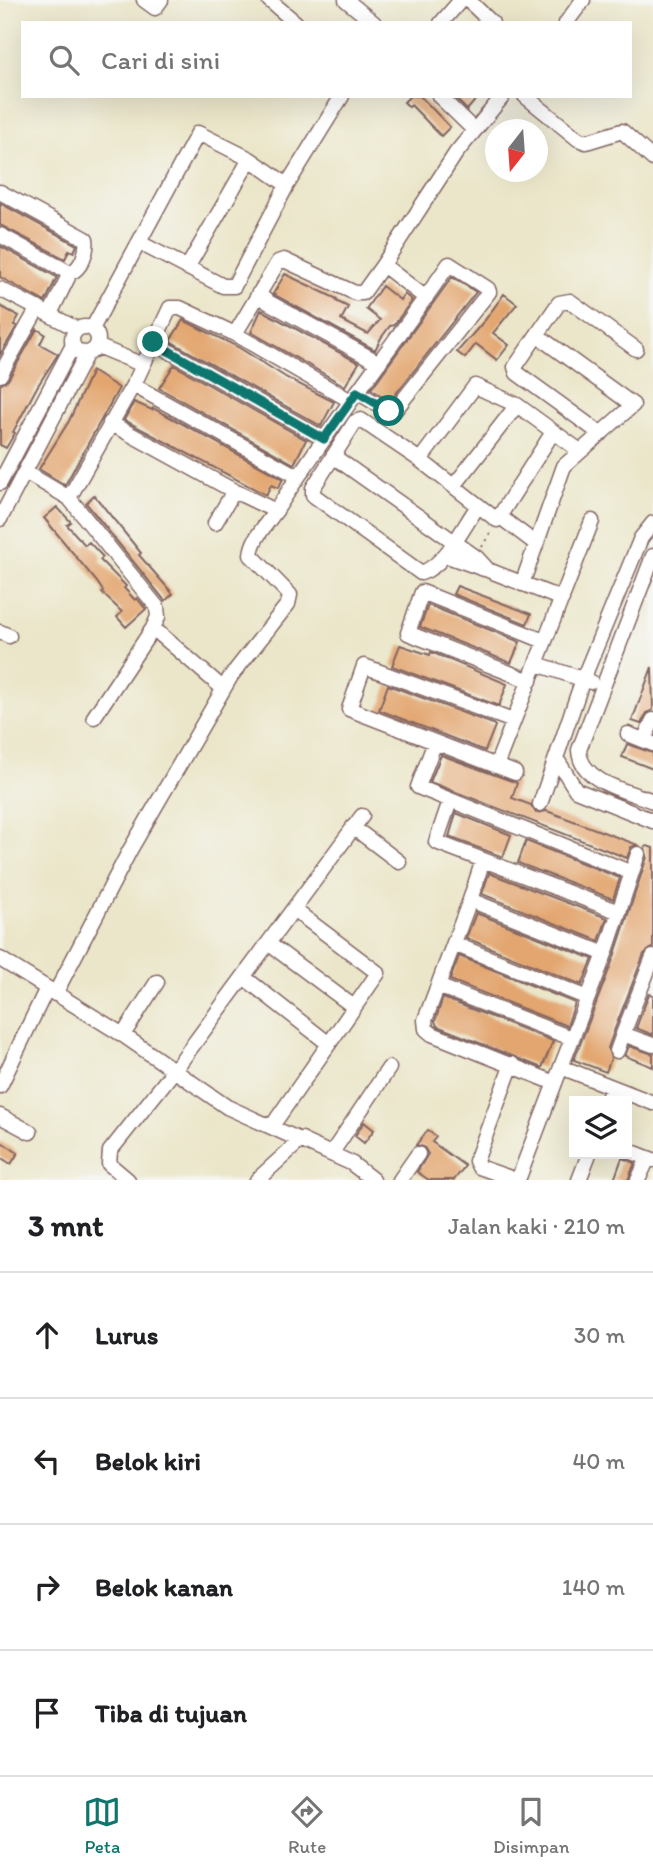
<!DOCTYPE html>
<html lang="id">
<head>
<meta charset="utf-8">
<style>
  body { margin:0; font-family:Itim,sans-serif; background:#f2f2f2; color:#202124 }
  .controls { position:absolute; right:21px; bottom:21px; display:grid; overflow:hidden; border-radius:0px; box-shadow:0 7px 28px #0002 }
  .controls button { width:63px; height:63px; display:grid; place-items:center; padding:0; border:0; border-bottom:2px solid #e0e0e0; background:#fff; color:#202124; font:35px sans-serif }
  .compass { position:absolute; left:485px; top:119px; width:63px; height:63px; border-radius:50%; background:#fff; box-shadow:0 7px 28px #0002; rotate:197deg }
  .stop { position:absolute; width:21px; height:21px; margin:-16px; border:5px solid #0f766e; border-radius:50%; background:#fff }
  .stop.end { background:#0f766e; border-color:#fff; box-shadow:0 2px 7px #0008 }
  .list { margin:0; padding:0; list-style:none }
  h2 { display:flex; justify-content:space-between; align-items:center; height:91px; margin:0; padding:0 28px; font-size:30px }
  h2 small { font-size:23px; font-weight:400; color:#757577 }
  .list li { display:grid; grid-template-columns:46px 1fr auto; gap:21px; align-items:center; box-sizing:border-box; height:126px; padding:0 28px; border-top:2px solid #e0e0e0 }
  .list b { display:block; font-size:26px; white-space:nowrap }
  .list em { font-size:23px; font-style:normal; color:#757577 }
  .icon { flex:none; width:38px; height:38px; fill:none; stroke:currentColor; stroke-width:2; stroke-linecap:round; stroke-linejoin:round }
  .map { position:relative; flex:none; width:653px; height:1180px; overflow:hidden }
  .search { position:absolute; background:#fff; box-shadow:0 7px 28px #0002; left:21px; right:21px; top:21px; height:77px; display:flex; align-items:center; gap:18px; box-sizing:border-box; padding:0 24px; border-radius:0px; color:#757577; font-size:26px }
  .sheet { height:595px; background:#fff }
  nav { display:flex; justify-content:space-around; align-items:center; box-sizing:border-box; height:98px; border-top:2px solid #e0e0e0; background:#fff; font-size:19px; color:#757577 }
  nav a { display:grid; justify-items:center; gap:4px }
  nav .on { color:#0f766e }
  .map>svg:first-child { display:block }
  .building { fill:#e3a66f }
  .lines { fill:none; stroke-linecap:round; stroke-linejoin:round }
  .minor-casing { stroke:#826562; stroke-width:17 }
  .path { stroke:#826562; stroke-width:2; stroke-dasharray:2 5; stroke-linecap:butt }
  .minor { stroke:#fff; stroke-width:14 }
  .route { stroke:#0f766e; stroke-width:9 }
</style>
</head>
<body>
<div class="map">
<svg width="653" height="1180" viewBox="0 0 653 1180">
  <rect width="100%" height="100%" fill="#f6f6f2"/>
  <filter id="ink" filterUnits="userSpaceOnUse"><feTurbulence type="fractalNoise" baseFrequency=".0143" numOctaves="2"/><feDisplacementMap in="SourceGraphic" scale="14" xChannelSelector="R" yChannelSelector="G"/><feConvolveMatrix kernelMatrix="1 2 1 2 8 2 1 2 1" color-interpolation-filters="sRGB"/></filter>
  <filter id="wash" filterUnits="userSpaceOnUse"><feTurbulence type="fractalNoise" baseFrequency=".00686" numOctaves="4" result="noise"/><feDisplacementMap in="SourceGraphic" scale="28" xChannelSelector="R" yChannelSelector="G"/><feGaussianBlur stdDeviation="1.57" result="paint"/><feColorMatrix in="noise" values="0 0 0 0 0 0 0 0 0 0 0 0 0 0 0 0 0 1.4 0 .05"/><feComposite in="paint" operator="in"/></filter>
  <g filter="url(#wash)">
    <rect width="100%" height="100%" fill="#ebe6c9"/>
    <g id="blocks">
      <path class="building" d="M410 96H420L450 127 441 136 411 105 409 107 404 102Z
        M453 96H479L467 110Z
        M0 203 77 245 74 252 69 250 65 259 0 225Z
        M0 246 57 277 45 302 0 277Z
        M285 274 337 299 336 301 348 307 341 320 368 334 380 320 366 309 382 286 400 300 404 294 412 300 394 325 390 326 381 338 375 350 273 294Z
        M452 277 476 292 390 401 371 389Z
        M504 294 517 304 493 333 509 345 497 360 476 344 465 358 457 352 485 320Z
        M0 306 19 316 14 325 17 326 0 355Z
        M261 310 359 363 345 386 251 332Z
        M183 320 238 347 287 378 334 402 321 426 170 341Z
        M37 329 45 334 40 344 58 354 37 387 13 432 15 433 6 448 0 445V385L8 380Z
        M174 365 306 440 294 464 159 388Z
        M92 371 119 388 65 485 39 469 69 421Z
        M134 402 152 410 153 408 183 424 283 479 278 488 271 485 266 495 124 420Z
        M94 495 141 553 139 555 173 594 165 601 86 503Z
        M57 507 71 522 67 525 85 545 89 542 103 557 100 560 126 586 124 588 135 600 137 598 146 609 126 627 117 617 122 612 102 593 103 591 97 582 44 518Z
        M457 586 531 614 527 624 453 594Z
        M428 605 520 642 511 663 420 627Z
        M400 645 430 655 431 652 507 684 499 706 392 666Z
        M652 667 653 710 647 713 641 724 632 721Z
        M388 685 493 724 495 726 485 751 379 710Z
        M627 744 653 753V769L622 757Z
        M441 755 517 783 512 798 531 805 536 813 547 811 638 845 631 847 627 858 430 782Z
        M456 813 511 835 503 857 449 837Z
        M526 841 620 878 613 899 518 863Z
        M647 846 653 848V947L644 954 614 1031 608 1048 611 1058 606 1072 574 1060 614 957 647 857 645 847Z
        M489 873 607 918 599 941 482 894Z
        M476 913 593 959 582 985 466 938Z
        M459 956 575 1003 567 1026 450 980Z
        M649 994 653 995V1035L636 1028Z
        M443 998 553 1041 542 1068 437 1026 435 1021Z
        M629 1046 653 1054V1067L625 1056Z
        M364 1122 374 1130 364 1143 355 1136Z
        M428 1130 436 1137 432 1142 465 1166 454 1180H429L417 1172 428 1154 424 1147 416 1145Z
        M0 1141 18 1153 11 1164 0 1157Z
        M622 1158 635 1163 628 1180H614Z"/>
    </g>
  </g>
  <g filter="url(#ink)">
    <use href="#blocks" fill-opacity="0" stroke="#826562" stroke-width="2"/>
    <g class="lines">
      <g class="minor-casing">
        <path id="minor" d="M144 0 155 8 161 0
          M269 0 296 23
          M346 0 374 23
          M468 0 492 23
          M441 23 461 0
          M566 23 583 0
          M439 96 474 130
          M525 96 578 139 586 142 622 131 653 159
          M0 192 86 239C88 251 81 269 70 273L50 314
          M0 235 70 273
          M140 243 223 286H234L287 185 342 96
          M383 265 426 298
          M187 268 250 159
          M0 289 77 329
          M258 294 268 302 379 363
          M72 340a13 13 0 1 1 26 0a13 13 0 1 1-26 0Z
          M92 329 198 133 250 159 287 185
          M235 334 278 262 284 260 355 293H363L383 265 456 153 503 96
          M153 342 324 439
          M97 346 143 365
          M0 375 38 308
          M133 385 297 476
          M110 423 234 491 276 511
          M601 434 517 373 515 367 559 303 570 301 636 349
          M333 456 477 558 488 570 562 599
          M420 460 475 386 517 405 580 451
          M25 472 69 498 157 607 158 617 153 628 94 717
          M0 483 73 345
          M454 486 517 405
          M69 498 137 378 170 308H180L235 334 351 401
          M478 506C463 527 446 565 421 573L313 495V488L355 422 361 420 420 460 497 520 553 432
          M499 516 535 543
          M0 519 87 353
          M215 523 234 491
          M653 523 641 538 583 679 556 758 576 790 653 821
          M447 556 484 569
          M653 556 579 750C580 782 627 791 653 801
          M522 584 564 466 633 405 538 336
          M153 628 219 685
          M0 632 9 636
          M537 664 591 682
          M530 681 408 633 422 592 544 641
          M513 721 364 666 349 709 515 773
          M628 734 653 744
          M644 740 653 720
          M435 742 418 787 632 873
          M496 766 592 521
          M450 801 436 842 619 912
          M540 804 556 758
          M353 827 399 862
          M470 900 483 860
          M454 944 588 998
          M276 949 354 1007
          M0 959 123 1035 227 1107 351 1163 373 1180
          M250 982 329 1044
          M438 986 571 1038
          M55 994 130 850 231 676 288 604 290 595 251 555C252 538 268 523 277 509 330 425 393 346 449 264L488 289 489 292 395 410 389 411 357 392
          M623 1034 653 957
          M123 1035 157 982
          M617 1051 623 1034 653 1045
          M512 1064 476 1161 479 1167 516 1180
          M561 1067 605 954 638 854
          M555 1083 432 1034 426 1029 425 1020 470 900 605 954
          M0 1086 47 988
          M607 1101 612 1087
          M0 1116 30 1132
          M272 1126 378 973 301 915
          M627 1150 653 1160
          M331 1154 389 1068
          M128 1180 109 1164 110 1151 173 1072 362 816
          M257 1180 302 1139
          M400 1180 418 1154
          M518 1180 561 1067 653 1103
          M579 1180 589 1154
          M638 1180 648 1158"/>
      </g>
      <path class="path" d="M482 547 491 531"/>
      <use href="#minor" class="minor"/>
    </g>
  </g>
  <g class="lines" filter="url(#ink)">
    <path class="route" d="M153 342 324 439 357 392 389 411"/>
  </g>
</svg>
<div class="controls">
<button><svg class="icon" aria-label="layers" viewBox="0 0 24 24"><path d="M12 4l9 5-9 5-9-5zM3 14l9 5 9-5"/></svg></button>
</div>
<svg class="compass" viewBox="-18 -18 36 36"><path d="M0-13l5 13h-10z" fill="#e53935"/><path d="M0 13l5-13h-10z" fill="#757577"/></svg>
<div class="stop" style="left:389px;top:411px"></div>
<div class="stop end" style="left:153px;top:342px"></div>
<div class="search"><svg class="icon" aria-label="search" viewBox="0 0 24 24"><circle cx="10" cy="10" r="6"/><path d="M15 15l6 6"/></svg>Cari di sini</div>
</div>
<section class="sheet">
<h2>3 mnt<small>Jalan kaki · 210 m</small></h2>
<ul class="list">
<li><svg class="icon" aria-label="ahead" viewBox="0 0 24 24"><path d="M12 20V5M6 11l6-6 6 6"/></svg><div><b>Lurus</b></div><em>30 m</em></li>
<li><svg class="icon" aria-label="left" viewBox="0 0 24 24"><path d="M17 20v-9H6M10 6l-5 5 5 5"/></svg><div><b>Belok kiri</b></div><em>40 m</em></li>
<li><svg class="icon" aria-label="right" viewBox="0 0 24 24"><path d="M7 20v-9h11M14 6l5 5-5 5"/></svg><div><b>Belok kanan</b></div><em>140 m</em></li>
<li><svg class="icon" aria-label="arrive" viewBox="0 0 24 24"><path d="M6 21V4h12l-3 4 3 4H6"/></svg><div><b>Tiba di tujuan</b></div></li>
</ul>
</section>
<nav>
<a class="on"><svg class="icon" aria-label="map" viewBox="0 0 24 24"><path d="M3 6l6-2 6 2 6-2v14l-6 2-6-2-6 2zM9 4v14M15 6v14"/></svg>Peta</a>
<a><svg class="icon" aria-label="directions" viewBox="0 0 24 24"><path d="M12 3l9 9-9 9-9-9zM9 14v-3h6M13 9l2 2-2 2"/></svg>Rute</a>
<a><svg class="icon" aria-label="saved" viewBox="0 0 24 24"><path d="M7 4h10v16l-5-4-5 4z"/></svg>Disimpan</a>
</nav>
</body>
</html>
